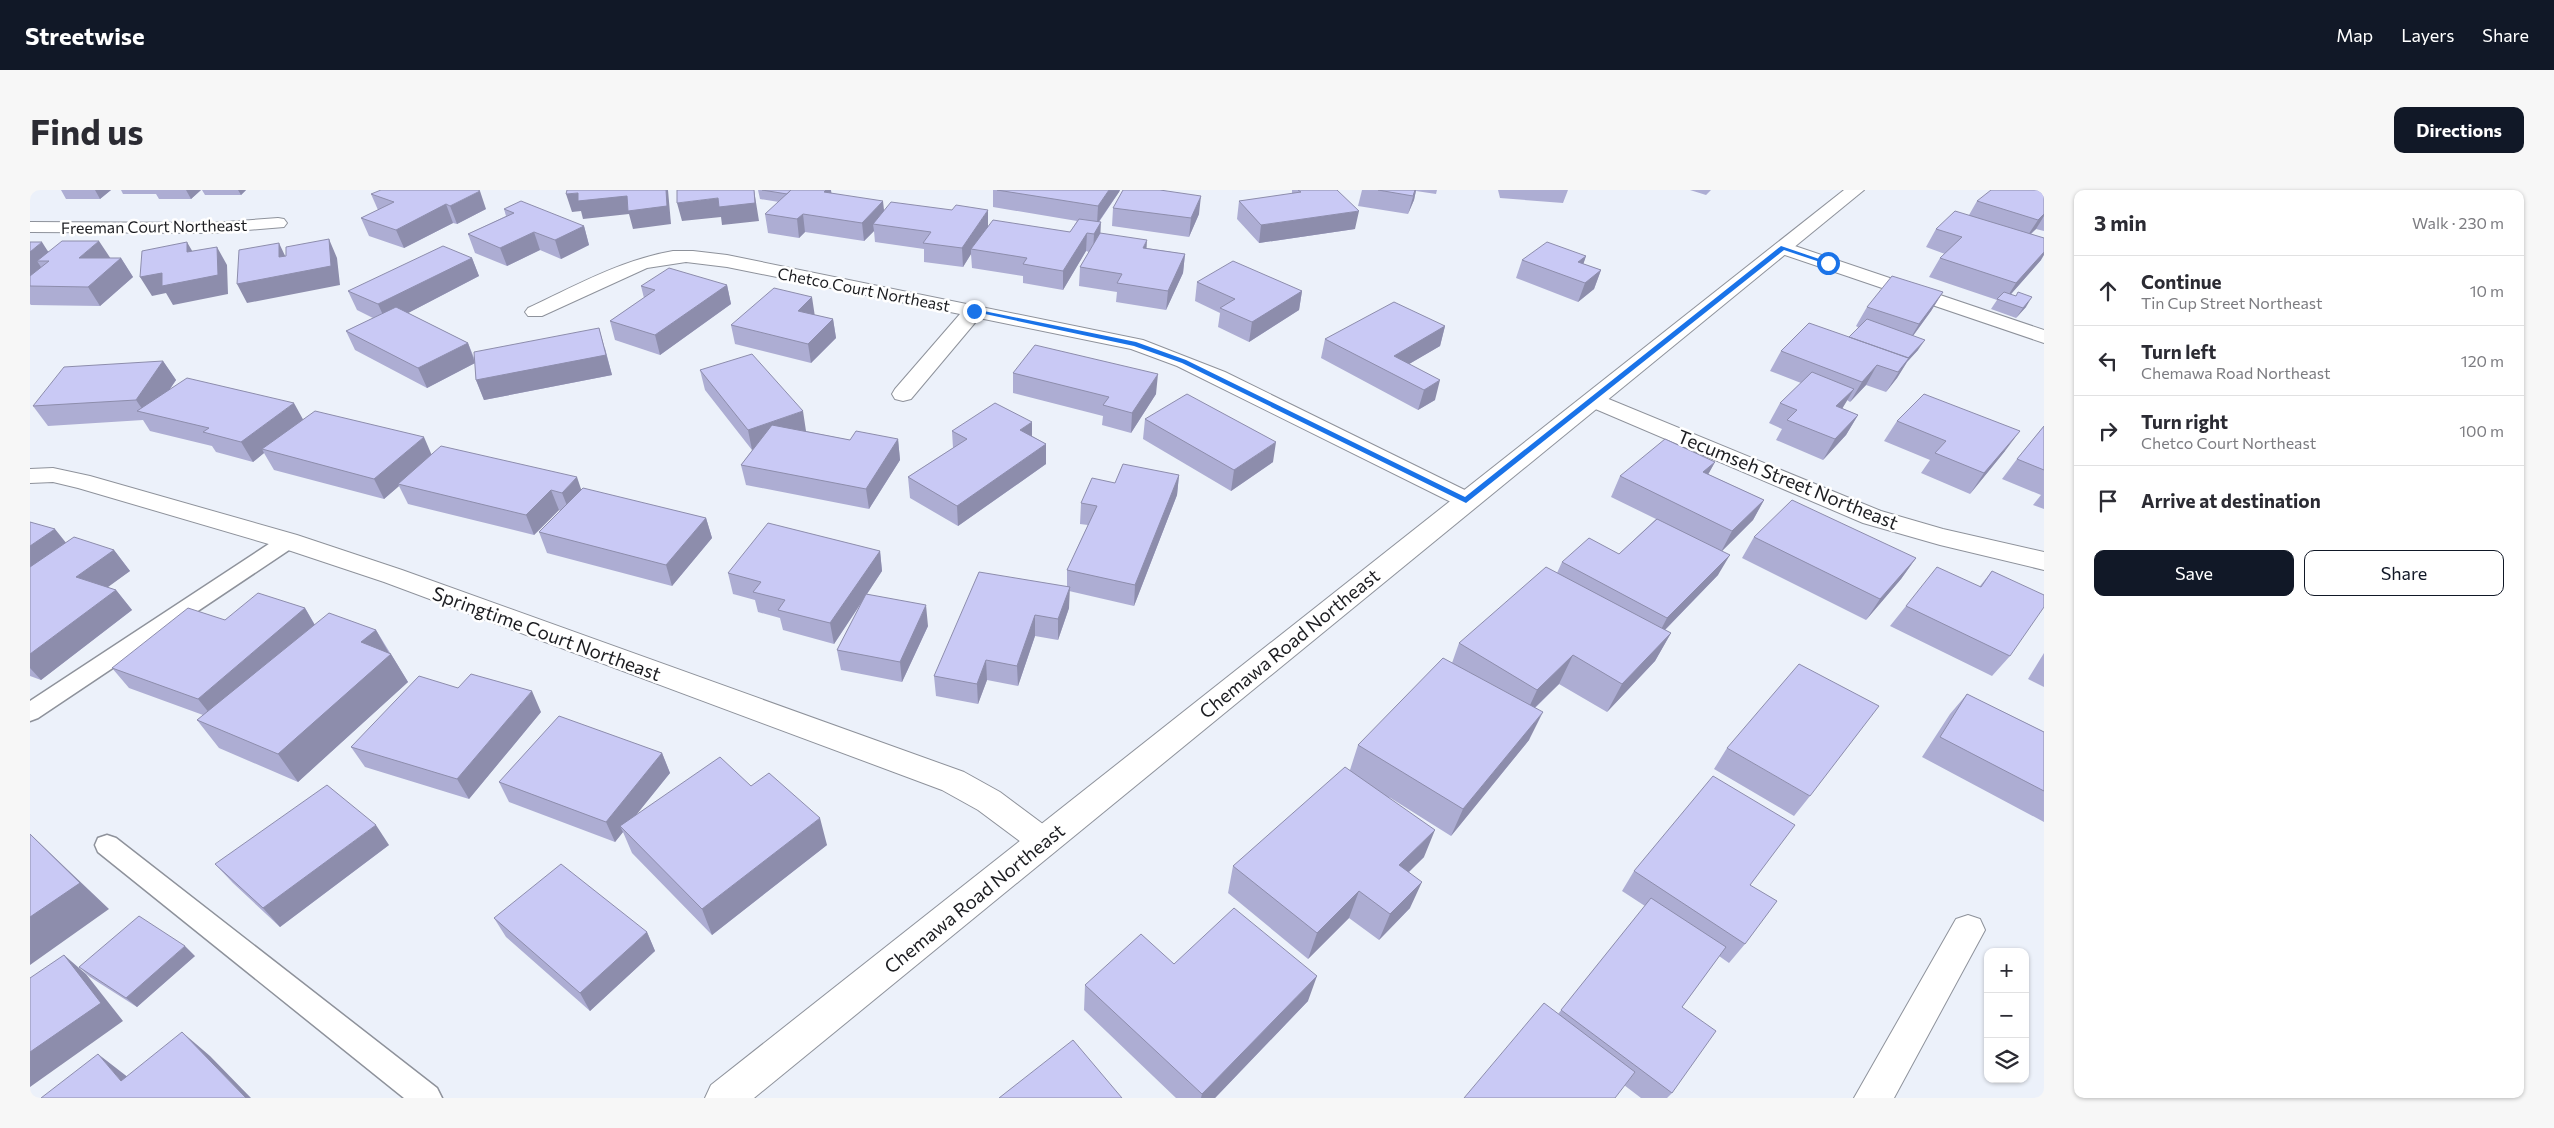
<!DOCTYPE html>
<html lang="en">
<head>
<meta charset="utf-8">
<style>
  body { margin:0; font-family:Commissioner,sans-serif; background:#f7f7f7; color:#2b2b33 }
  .controls { position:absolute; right:15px; bottom:15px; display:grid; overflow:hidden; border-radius:10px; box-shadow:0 1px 4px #0004 }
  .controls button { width:45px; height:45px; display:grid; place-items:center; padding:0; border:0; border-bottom:1px solid #e1e1e2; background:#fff; color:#2b2b33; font:25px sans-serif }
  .stop { position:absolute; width:15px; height:15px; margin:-11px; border:4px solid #1a73e8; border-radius:50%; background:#fff }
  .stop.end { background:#1a73e8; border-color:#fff; box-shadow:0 1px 5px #0008 }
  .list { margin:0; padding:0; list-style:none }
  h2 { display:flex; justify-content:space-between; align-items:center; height:65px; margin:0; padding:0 20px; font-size:21px }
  h2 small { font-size:16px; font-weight:400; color:#7c7c81 }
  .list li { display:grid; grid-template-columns:32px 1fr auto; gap:15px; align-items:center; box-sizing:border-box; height:70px; padding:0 20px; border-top:1px solid #e1e1e2 }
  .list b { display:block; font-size:19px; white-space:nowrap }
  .list p { margin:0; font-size:16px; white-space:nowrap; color:#7c7c81 }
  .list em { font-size:16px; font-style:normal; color:#7c7c81 }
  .actions { display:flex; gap:10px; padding:15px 20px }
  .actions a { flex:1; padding:11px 0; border:1px solid #111827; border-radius:10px; text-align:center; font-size:18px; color:#111827 }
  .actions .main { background:#111827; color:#fff }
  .icon { flex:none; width:28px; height:28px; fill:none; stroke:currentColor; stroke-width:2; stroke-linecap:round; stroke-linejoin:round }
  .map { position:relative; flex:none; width:2014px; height:908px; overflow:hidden; border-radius:10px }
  header { display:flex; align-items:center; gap:30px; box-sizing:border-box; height:70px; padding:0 25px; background:#111827; color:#fff }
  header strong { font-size:24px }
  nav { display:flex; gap:28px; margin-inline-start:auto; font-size:18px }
  .intro { display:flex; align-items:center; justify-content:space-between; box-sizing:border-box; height:120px; padding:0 30px }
  h1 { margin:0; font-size:35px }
  .button { padding:12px 22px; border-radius:10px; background:#111827; color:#fff; font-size:18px; font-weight:700 }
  main { display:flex; gap:30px; padding:0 30px }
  aside { flex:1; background:#fff; border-radius:10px; box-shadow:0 1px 4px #0004 }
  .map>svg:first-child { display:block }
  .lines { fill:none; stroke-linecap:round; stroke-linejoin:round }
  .lane-casing { stroke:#8e929b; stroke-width:3 }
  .street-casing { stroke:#8e929b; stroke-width:2 }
  .secondary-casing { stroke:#8e929b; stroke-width:2 }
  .lane { fill:#fff; fill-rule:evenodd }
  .street { fill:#fff; fill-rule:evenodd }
  .secondary { fill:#fff; fill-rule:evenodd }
  .wall { fill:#adadd3 }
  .shaded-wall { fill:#8d8dac }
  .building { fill:#c9c9f5; stroke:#8d8dac }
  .route { fill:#1a73e8 }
  .labels { text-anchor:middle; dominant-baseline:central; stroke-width:5; stroke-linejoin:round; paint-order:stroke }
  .far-street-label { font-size:16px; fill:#1c1d21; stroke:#fff }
  .street-label { font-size:19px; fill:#1c1d21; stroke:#fff }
</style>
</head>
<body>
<header>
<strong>Streetwise</strong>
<nav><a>Map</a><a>Layers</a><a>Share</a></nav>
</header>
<div class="intro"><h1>Find us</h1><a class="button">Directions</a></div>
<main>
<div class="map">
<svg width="2014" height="908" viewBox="0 0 2014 908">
  <rect width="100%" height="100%" fill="#ecf1fa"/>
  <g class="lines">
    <g class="lane-casing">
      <path id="lane" d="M258 345 265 346 268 351 265 356 8 528 0 531V511L251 346Z
        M77 645 86 648 407 898 412 908H374L68 662 65 655 68 648Z"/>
    </g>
    <g class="street-casing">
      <path id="street" d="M248 28 254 29 257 33 254 37 182 43 0 42V32L182 33Z
        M1753 52 2014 140V153L1746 62 1744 58 1746 54Z
        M643 61H663L697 65 1113 150 1195 182 1445 305 1448 310 1445 315 1436 318 1427 315 1147 176 1101 159 949 128 881 209 873 211 865 209 862 204 865 199 930 124 697 77 656 72 617 78 512 126H498L495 122 498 118C545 96 591 70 643 61Z
        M1564 203 1851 321 1913 339 2014 362V380L1910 355 1833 333 1556 215 1553 210 1556 205Z
        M23 278 60 286 267 345 372 380 934 582 970 602 1025 643 1030 652 1025 661 1014 665 1003 661 948 620 912 600 354 392 249 357 48 298 23 292 0 293V279Z
        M1938 725 1950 729 1955 740 1864 908H1824L1926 729Z"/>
    </g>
    <g class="secondary-casing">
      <path id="secondary" d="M1814 0H1834L724 908H675L681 895Z"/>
    </g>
    <use href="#lane" class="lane"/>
    <use href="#street" class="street"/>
    <use href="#secondary" class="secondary"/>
  </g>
  <path class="wall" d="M31 0H81L70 9H36Z
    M91 0H171L161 9H129L126 4H93Z
    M172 0H216L211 5H175Z
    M728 0H801V3L854 21 958 36 1040 42 1047 31 963 17V0H1090L1089 2 1069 32 1070 43 1116 58 1155 64 1153 83 1136 120 1086 112 1087 102 1049 96 1050 77 1059 62 1056 61 1033 100 993 93V86L942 78 941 64 933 77 894 72V59L845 52 844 41 834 51 775 42 769 48 738 43 735 24 749 12 730 9Z
    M1093 0H1134V1L1169 24 1159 47 1082 36 1083 18Z
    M1262 0H1307L1325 39 1229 53 1207 29 1209 11 1262 4Z
    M1332 0H1407L1406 4 1386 1 1384 10 1378 24 1328 16Z
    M1468 0H1538L1533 13 1470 8Z
    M1660 0H1681L1676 5Z
    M2014 0V41L2006 39 2001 44 2011 70 1981 104 1996 117 1986 128 1961 119 1967 110 1899 87 1910 68 1915 64 1896 57 1906 39 1939 25 1947 11Z
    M341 4 456 19 427 34 423 33 374 58 339 46 331 28 348 20Z
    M474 19 554 36 559 55 531 69 510 60 477 76 445 63 438 44 476 26Z
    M0 52 18 61 80 68H91L103 87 70 116 1 115 0 114Z
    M1556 66 1553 74 1571 80 1564 99 1548 112 1486 88 1492 70Z
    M442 68 449 86 378 123 438 153 445 170 575 158 582 185 454 210 446 190 445 173 397 198 325 160 316 141 343 128 327 120 318 101Z
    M1167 92 1272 101 1269 120 1219 152 1188 137 1190 123 1165 111Z
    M697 95 701 114 630 165 585 150 580 131 614 108 611 96Z
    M1913 102 1901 121 1883 146 1888 160 1877 172 1867 188 1856 202 1836 195 1820 212 1817 210 1812 218 1828 225 1816 245 1793 270 1746 250 1752 239 1739 233 1750 213 1771 193 1740 181 1751 161 1819 147 1829 138 1826 136 1837 117Z
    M785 125 803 129 806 148 781 173 705 154 701 135Z
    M1415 136 1410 156 1379 174 1405 210 1388 220 1291 168 1295 149Z
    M133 171 146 190 140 199 273 229 402 265 676 328 682 348 642 396 517 363 509 342 530 321 529 320 504 345 378 314 369 296 354 309 244 280 234 263 223 272 186 262 182 256 120 241 113 230 18 236 3 216Z
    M670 180 776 241H775L820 250 868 249 870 270 839 319 716 295 711 275 723 259 722 260 675 200Z
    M983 183 1126 204 1101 243 1072 235 1073 226 983 203Z
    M1115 229 1243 272 1201 301 1113 249Z
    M1867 231 1975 261 1940 304 1891 283 1900 270 1854 251Z
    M2014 236V319L2003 315 2011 305 1972 289 1987 269Z
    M922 241 1002 246 1016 254V274L928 336 880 308 878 287 923 258Z
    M1685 272 1678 284 1734 310 1723 330 1692 361 1688 385 1635 440 1641 443 1625 471 1577 522 1529 494 1505 518 1499 550 1421 646 1359 607 1394 667 1379 682 1380 718 1349 750 1319 728 1278 769 1198 703 1203 676 1320 580 1328 555 1422 473 1429 453 1527 383 1532 372 1589 364 1626 329 1581 307 1590 286Z
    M1149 285 1147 305 1104 416 1039 401V418L1028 450 1005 446 988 496 957 490 948 514 906 506 904 486 1037 397V380L1058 335 1050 334 1051 313 1085 293Z
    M0 332 36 353 84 360 100 381 77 397 86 400 102 420 11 490 0 486Z
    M1724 347 1886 368 1871 389 1836 430 1712 368Z
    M850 361 852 381 837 404 898 436 872 492 811 480 807 460 834 409 804 454 753 440 750 428 728 422 725 410 703 404 698 383Z
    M1962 381 1980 466 1962 486 1860 436 1876 416 1950 396Z
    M275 418 285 435 346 440 378 492 268 592 189 558 167 530 173 525 99 498 82 478 195 430Z
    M2014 463V497L1998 489Z
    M1937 504 2014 542V632L1892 567 1920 524Z
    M511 522 439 609 335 577 321 557Z
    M1697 558 1780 606 1764 626 1684 579Z
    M632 563 640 583 606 625 721 596 797 655 682 745 602 663 593 642 585 652 479 612 469 592Z
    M359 655 250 737 203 693 185 674Z
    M1604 681 1720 695 1715 754 1699 773 1689 766 1652 817 1642 903 1637 908H1611L1594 895 1528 824 1615 716 1592 701Z
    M464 728 617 742 625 761 560 821 476 747Z
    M165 766 107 817 60 787 49 777Z
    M1144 774 1278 811 1185 908H1146L1054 820 1055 795Z"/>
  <path class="shaded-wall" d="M65 0H81L70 9Z
    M156 0H171L161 9Z
    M208 0H216L211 5Z
    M638 0 641 34 603 39 599 24 553 29 551 21 542 22 536 4 548 3Z
    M724 0 729 31 692 35 691 27 652 31 647 13 688 8Z
    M796 0H801L803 14 794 2Z
    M1079 0H1090L1089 2 1067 34 1068 16Z
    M1385 0H1386L1384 10 1378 24Z
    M450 1 456 19 427 34 420 16Z
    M1171 6 1169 24 1159 47 1161 28Z
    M853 11 855 29 843 34 844 41 834 51 832 33Z
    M416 14 423 33 374 58 366 40Z
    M958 20V38L941 59V64L933 77 932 58Z
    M1329 21 1325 39 1229 53 1231 35Z
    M773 24 775 42 769 48 767 29Z
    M2014 24V26L2006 39 1996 48 2008 30Z
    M1071 32 1070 51 1063 62 1064 44Z
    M554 36 559 55 531 69 525 50Z
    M504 42 510 60 477 76 470 58Z
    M1057 43 1056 61 1033 100V81Z
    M299 49 307 68 310 95 217 113 207 94 249 67V53L258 72Z
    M1117 50 1116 69 1113 58Z
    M69 51 81 69 49 68Z
    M12 52 24 71H7L13 80 0 91V62Z
    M157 52 168 71 157 62Z
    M187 57 197 75 198 104 143 115 136 103 122 106 110 87Z
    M2014 62V65L2011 70 1974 112 1986 93Z
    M1155 64 1153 83 1136 120 1138 101Z
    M1556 66 1550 84 1548 72Z
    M91 68 103 87 70 116 58 97Z
    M442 68 449 86 357 134 348 114Z
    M1571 80 1564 99 1548 112 1555 93Z
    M697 95 701 114 630 165 625 145Z
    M1272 101 1269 120 1219 152 1222 132Z
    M1913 102 1901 121 1877 154 1889 134Z
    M782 107 785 127 768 121Z
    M2002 107 1996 117 1986 128 1993 118Z
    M803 129 806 148 781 173 778 154Z
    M1415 136 1410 156 1362 184 1364 166Z
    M569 138 582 185 454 210 446 190Z
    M1895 150 1888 160 1877 172 1867 188 1856 202 1877 169Z
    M438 153 445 173 397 198 388 178Z
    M133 171 146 190 123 224 115 223 106 210Z
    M1847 175 1836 195 1820 212 1832 192Z
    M1128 184 1126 204 1101 243 1102 223Z
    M1410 190 1405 210 1388 220 1394 200Z
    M1824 199 1812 219 1806 216Z
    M264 213 275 233 232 259 234 263 223 272 211 252Z
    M773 221 776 241 722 260 718 240Z
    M1828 225 1816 245 1793 270 1805 249Z
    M1002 232V252L990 240Z
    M1990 241 1975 261 1940 304 1954 283Z
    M394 247 403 268 368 294 369 296 354 309 344 289Z
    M868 249 870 270 839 319 836 299Z
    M1246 252 1243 272 1201 301 1204 280Z
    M1016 254V274L928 336 927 316Z
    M1685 272 1674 292 1673 282Z
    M1149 285 1147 305 1104 416 1105 395Z
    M547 287 554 308 540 323 532 303Z
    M521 300 529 320 504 345 496 325Z
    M1734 310 1723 330 1691 362 1702 341Z
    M676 328 682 348 642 396 636 375Z
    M25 339 41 359 0 389V356Z
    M84 360 100 381 63 408 46 387Z
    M850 361 852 381 804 454 800 433Z
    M1700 365 1688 385 1626 449 1637 428Z
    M1886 368 1871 389 1836 430 1850 409Z
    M1040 397 1039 418 1028 450V429Z
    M86 400 102 420 11 490 0 478V464Z
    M896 415 898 436 872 492 870 472Z
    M275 418 287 439 184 529 168 509Z
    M1005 425V446L988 496 987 476Z
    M346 440 360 465 361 464 378 492 268 592 248 564 331 452Z
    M1641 443 1625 471 1577 522 1592 494Z
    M1543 465 1529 494 1494 528 1507 500Z
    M956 470 957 490 948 514 947 494Z
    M502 501 511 522 439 609 427 589Z
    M1513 522 1499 550 1421 646 1433 619Z
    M632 563 640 583 594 640 590 636 593 642 585 652 576 632Z
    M790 628 797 655 682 745 672 719Z
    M346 635 359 655 250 737 233 718Z
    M1405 640 1394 667 1358 702 1369 675Z
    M0 644 79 719 0 775Z
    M1392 692 1380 718 1349 750 1360 724Z
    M1329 701 1319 728 1278 769 1287 743Z
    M617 742 625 761 560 821 550 803Z
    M155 756 165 766 107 817 96 808Z
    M34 765 56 784 93 831 0 897V862Z
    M1287 786 1278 811 1185 908H1171L1172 904Z
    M152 842 180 866 221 908H216Z
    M68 864 99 888 91 891Z"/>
  <path class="building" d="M351 0H448L450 1 420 16 416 14 366 40 331 28 364 12 341 4Z
    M537 0H636L637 16 598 21 597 6 548 11V3L536 4Z
    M647 0H724L725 13 689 17 688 8 647 13Z
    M732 0H761L757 4Z
    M761 0H796L794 2 853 11 832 33 773 24 767 29 735 24Z
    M967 0H1079L1068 16Z
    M1093 0H1130L1171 6 1161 28 1083 18Z
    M1268 0H1307L1329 21 1231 35 1209 11 1271 2Z
    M1348 0H1385L1383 6Z
    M1961 0H2014V24L2008 30 1947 11Z
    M491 11 554 36 525 50 504 42 470 58 438 44 484 23 474 19Z
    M861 12 922 20 926 15 958 20 932 58 893 53 901 42 843 34Z
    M1925 21 2014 48V62L1986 93 1910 68 1932 47 1906 39Z
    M1049 29 1071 32 1064 44 1057 43 1033 81 993 74 997 68 941 59 963 30 1040 42Z
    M1070 43 1117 50 1113 58 1155 64 1138 101 1087 93 1092 84 1050 77Z
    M299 49 301 76 207 94 209 60 249 53V67L256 66V57Z
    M32 51H69L49 68H91L58 97 0 96V86L19 71H7Z
    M0 52H12L0 62Z
    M157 52V62L187 57 188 85 132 96V83L110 87 112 61Z
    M1517 52 1556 66 1548 72 1571 80 1555 93 1492 70Z
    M413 56 442 68 348 114 318 101Z
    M1203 71 1272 101 1222 132 1190 118 1205 109 1167 92Z
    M639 78 697 95 625 145 580 131 625 100 611 96Z
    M1862 86 1913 102 1889 134 1837 117Z
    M744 98 782 107 768 121 803 129 778 154 701 135Z
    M1974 102 1986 106 1988 102 2002 107 1993 118 1967 109Z
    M1364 112 1415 136 1364 166 1410 190 1394 200 1295 149Z
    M366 117 438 153 388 178 316 141Z
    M1837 129 1895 150 1878 168 1819 147Z
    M1779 133 1879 168 1868 182 1847 175 1832 192 1751 161Z
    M569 138 576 165 446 190 444 162Z
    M1005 155 1128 184 1102 223 1073 215 1079 207 983 183Z
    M722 164 773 221 718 240 670 180Z
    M133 171 106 210 3 216 34 177Z
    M1782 182 1824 199 1806 216 1828 225 1805 249 1757 230 1767 220 1750 213Z
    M157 188 264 213 211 252 173 242 179 238 107 221Z
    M1157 204 1246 252 1204 280 1115 229Z
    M1894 204 1990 241 1954 283 1905 263 1916 251 1867 231Z
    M965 213 1002 232 990 240 1016 254 927 316 878 287 937 249 922 241Z
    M285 221 394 247 344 289 232 259Z
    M742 235 820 250 826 241 868 249 836 299 711 275Z
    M2014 236V280L1987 269Z
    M1635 249 1685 272 1673 282 1734 310 1702 341 1590 286Z
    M411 256 547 287 532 303 521 300 496 325 368 294Z
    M1093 274 1149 285 1105 395 1037 380 1067 316 1051 313 1062 288 1085 293Z
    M553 298 676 328 636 375 509 342Z
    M1762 310 1886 368 1850 409 1724 347Z
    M1627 329 1700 365 1637 428 1532 372 1559 348 1589 364Z
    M0 332 25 339 0 356Z
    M738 333 850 361 800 433 748 420 755 410 723 402 731 392 698 383Z
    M44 347 84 360 46 387 86 400 0 464V377Z
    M1516 377 1641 443 1592 494 1543 465 1507 500 1429 453Z
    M1907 377 1951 397 1962 381 2014 405V417L1980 466 1876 416Z
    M949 382 1040 397 1028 429 1005 425 987 476 956 470 947 494 904 486Z
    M228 403 275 418 168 509 82 478 158 418 195 430Z
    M836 404 896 415 870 472 807 460Z
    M299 423 346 440 331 452 361 464 248 564 167 530Z
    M1413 468 1513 522 1433 619 1328 555Z
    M1769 474 1849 516 1780 606 1697 558Z
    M441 484 502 501 427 589 321 557 389 486 428 498Z
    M1937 504 2014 542V601L1910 547Z
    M529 526 632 563 576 632 469 592Z
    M690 567 721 596 739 583 790 628 672 719 590 636Z
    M1315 577 1405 640 1369 675 1392 692 1360 724 1329 701 1287 743 1203 676Z
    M1683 586 1765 635 1720 695 1747 711 1715 754 1604 681Z
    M297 595 346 635 233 718 185 674Z
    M0 644 50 693 0 727Z
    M531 674 617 742 550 803 464 728Z
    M1621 708 1696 757 1652 817 1686 841 1642 903 1531 820Z
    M1204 718 1287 786 1172 904 1055 795 1111 744 1144 774Z
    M109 726 155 756 96 808 49 777Z
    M34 765 71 813 0 862V788Z
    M1514 813 1605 882 1585 908H1434Z
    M152 842 216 908H11L68 864 91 891Z
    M1043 850 1092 908H969Z"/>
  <path class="route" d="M1751 56 1801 73 1796 74 1754 60 1436 313 1152 173 1104 156 941 121 944 119 1106 152 1156 170 1435 307Z"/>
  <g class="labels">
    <g class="far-street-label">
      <text transform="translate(124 36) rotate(-1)">Freeman Court Northeast</text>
      <text transform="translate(834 99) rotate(11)">Chetco Court Northeast</text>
    </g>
    <g class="street-label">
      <text transform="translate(1758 289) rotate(22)">Tecumseh Street Northeast</text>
      <text transform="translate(517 443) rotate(20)">Springtime Court Northeast</text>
      <text transform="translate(1259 453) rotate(-39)">Chemawa Road Northeast</text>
      <text transform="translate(944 708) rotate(-39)">Chemawa Road Northeast</text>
    </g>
  </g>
</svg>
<div class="controls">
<button>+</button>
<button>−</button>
<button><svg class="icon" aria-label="layers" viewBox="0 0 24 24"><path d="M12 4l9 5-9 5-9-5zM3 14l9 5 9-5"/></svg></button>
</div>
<div class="stop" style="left:1798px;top:73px"></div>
<div class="stop end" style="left:944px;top:121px"></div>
</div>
<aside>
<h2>3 min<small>Walk · 230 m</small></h2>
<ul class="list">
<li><svg class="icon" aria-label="ahead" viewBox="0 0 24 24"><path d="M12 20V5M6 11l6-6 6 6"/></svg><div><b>Continue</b><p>Tin Cup Street Northeast</p></div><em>10 m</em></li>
<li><svg class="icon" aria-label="left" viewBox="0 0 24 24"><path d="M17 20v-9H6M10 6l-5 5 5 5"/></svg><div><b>Turn left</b><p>Chemawa Road Northeast</p></div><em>120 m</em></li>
<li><svg class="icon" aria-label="right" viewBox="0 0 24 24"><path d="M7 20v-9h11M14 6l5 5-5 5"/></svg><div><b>Turn right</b><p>Chetco Court Northeast</p></div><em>100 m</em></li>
<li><svg class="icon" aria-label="arrive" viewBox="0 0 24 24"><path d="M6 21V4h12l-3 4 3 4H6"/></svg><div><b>Arrive at destination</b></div></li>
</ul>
<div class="actions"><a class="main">Save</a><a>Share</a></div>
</aside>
</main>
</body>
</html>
